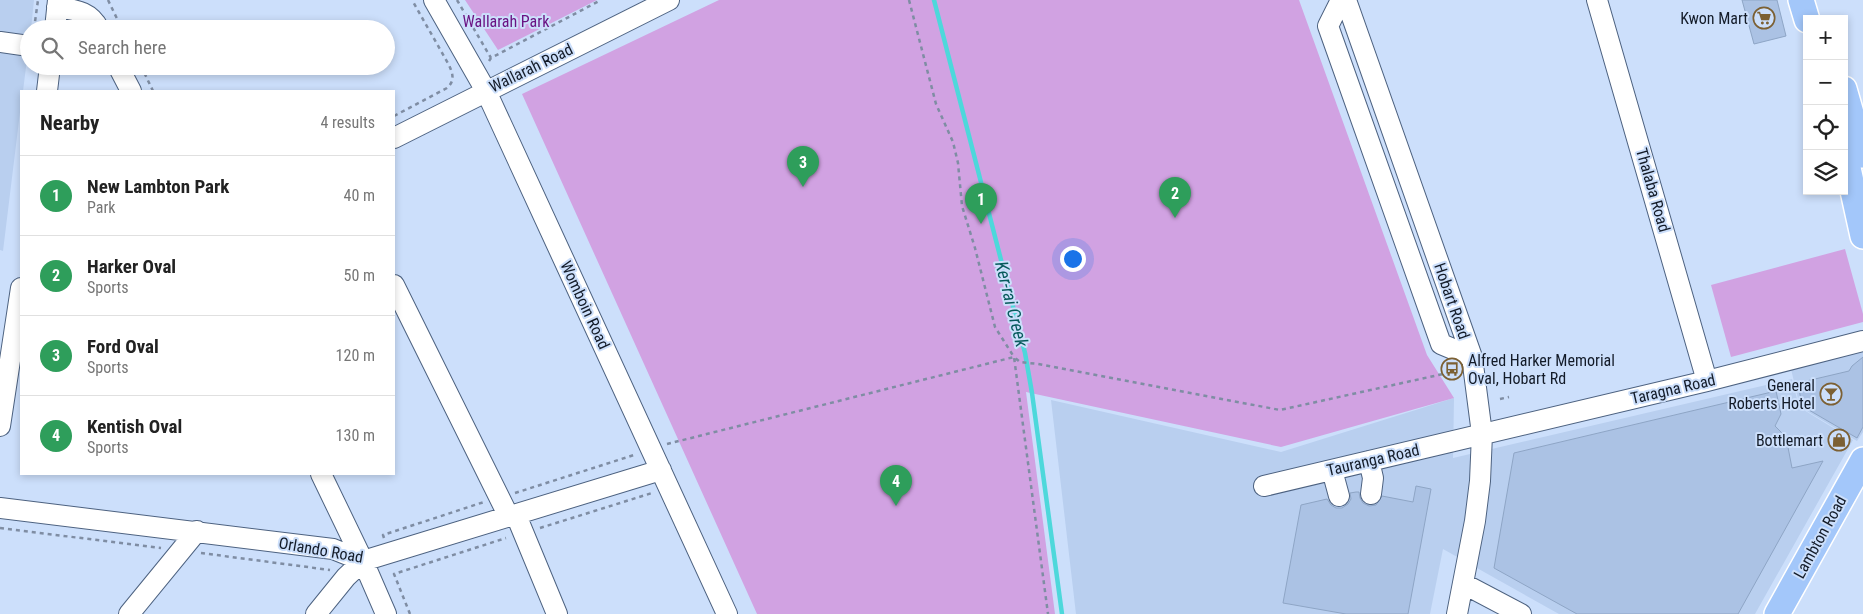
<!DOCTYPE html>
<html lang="en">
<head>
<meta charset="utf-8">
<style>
  body { margin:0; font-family:"Roboto Condensed",sans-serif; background:#f6f6f6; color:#222 }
  .controls { position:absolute; right:15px; top:15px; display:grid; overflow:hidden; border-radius:0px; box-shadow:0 2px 8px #0003 }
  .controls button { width:45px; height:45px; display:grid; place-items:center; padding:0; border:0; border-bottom:1px solid #e0e0e0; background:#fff; color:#222; font:25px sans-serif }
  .you { position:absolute; left:1072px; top:258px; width:18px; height:18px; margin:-12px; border:4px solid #fff; border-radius:50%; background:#1a73e8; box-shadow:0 0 0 8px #1a73e833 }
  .badge { display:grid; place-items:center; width:32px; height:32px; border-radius:50%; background:#7c6033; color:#fff; font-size:16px; font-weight:700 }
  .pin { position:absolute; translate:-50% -41px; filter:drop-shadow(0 1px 2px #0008) }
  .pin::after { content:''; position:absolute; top:26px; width:18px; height:15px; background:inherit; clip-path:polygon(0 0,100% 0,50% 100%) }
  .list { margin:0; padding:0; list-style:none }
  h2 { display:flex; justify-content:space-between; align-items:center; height:65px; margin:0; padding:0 20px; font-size:21px }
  h2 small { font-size:16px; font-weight:400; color:#767676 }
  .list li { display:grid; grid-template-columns:32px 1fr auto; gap:15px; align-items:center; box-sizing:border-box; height:80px; padding:0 20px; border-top:1px solid #e0e0e0 }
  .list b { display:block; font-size:19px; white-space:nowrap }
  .list p { margin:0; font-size:16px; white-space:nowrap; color:#767676 }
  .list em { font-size:16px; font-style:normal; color:#767676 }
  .icon { flex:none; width:28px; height:28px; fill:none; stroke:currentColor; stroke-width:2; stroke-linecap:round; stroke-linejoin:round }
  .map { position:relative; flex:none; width:1863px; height:614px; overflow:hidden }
  .search { position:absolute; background:#fff; box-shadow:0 2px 8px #0003; left:20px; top:20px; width:375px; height:55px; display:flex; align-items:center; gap:12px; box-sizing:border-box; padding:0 18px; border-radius:28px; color:#767676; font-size:19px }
  .panel { position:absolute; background:#fff; box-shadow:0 2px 8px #0003; left:20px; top:90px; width:375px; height:385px; border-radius:0px }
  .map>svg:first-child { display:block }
  .built { fill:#b9cfef }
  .green { fill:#d1a2e2 }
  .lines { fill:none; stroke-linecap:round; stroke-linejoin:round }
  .stream { stroke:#4dd8db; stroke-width:4.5 }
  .building { fill:#abc2e4; stroke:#8ea5c5 }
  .minor-casing { stroke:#4d6280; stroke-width:22 }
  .major-casing { stroke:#fff; stroke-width:28 }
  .path { stroke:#7f8da3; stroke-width:2.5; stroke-dasharray:4 4; stroke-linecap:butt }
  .minor { stroke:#fff; stroke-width:20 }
  .major { stroke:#a3c7fa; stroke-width:25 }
  .labels { text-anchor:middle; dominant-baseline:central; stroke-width:4; stroke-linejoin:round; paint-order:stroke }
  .poi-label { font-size:16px; fill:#131b28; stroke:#ccdffb; text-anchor:end }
  .park-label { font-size:16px; fill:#6a1383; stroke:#ccdffb }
  .street-label { font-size:16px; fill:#131b28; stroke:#ccdffb }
  .water-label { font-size:18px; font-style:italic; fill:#075a5c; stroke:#ccdffb }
</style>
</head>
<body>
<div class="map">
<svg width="1863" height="614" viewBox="0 0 1863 614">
  <rect width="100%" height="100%" fill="#ccdffb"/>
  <path class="built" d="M0 0H34L31 29H29V43L23 91H21V104L3 251 0 250Z
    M1863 352V432L1857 441 1800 407 1791 369Z
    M1792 379 1799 407 1853 440 1755 614H1559L1443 549 1430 614H1076L1051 400 1281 452 1454 398 1453 458Z"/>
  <path class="green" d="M465 0H597L498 50Z
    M719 0H1299L1427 355 1454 398 1281 447 1026 392 1055 614H757L522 94Z
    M1845 249 1863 314V322L1731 357 1711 285Z"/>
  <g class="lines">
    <path class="stream" d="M934 0 1025 353 1032 393 1062 614"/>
  </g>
  <path class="building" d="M1742 0H1777L1786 36 1754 44Z
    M1863 357V427L1857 438 1802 406 1798 383 1849 371 1852 366Z
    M1776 391 1781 414 1775 426 1786 437 1792 468 1823 461 1738 614H1577L1494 568 1514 453Z
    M1416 486 1431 489 1408 614H1346L1283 603 1301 505 1327 499 1331 505 1336 508H1342L1348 504 1351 499 1350 493 1356 492H1359L1360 498 1363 503 1369 506 1376 505 1382 496 1413 502Z"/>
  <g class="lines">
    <g class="minor-casing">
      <path id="minor" d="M434 0 486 91 727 614
        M1341 0 1328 26 1441 344 1472 357
        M1346 0 1472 357 1482 434 1480 481 1475 521 1457 614
        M1597 0 1707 381
        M57 7C75 10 90 11 99 29
        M55 29 58 0
        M0 42 29 46
        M118 66 131 91
        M47 91 50 66
        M394 138 669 0
        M394 285 509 517
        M0 426 21 288
        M1369 461 1373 478 1371 494
        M1332 470 1339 496
        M321 474 363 561 386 614
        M1264 486 1707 381 1863 341
        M0 508 333 549 363 561 661 470
        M516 515 557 614
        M1464 584 1521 614
        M129 614 197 531
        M316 614 346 577 363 561"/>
    </g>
    <g class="major-casing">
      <path id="major" d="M1801 0 1807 20
        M1844 89 1863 155
        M1844 150 1863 236
        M1777 614 1863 460"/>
    </g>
    <path class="path" d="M108 0 122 29
      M457 0 491 58
      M909 0 936 104 953 142 958 163 962 206 975 248 995 327 1014 357 1048 614
      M34 29 38 0
      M489 61 491 58 601 0
      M141 66 153 91
      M394 116 447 88C455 81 453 74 449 65L412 0
      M1500 399 1509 397
      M667 444 1014 357 1020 362 1038 364 1280 410 1452 372
      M515 493 634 455
      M0 528 161 548
      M540 528 652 493
      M384 538 383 535 484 502
      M201 553 330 570
      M410 614 394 574 506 538"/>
    <use href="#minor" class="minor"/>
    <use href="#major" class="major"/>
  </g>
  <defs>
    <g id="supermarket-ring" transform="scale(1.125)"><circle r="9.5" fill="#ccdffb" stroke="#7c6033" stroke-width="1.5"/><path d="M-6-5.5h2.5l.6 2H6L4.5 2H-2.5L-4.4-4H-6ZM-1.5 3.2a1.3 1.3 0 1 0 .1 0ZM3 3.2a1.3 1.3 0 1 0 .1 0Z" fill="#7c6033"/></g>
    <g id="bus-ring" transform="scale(1.125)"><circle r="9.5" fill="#ccdffb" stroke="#7c6033" stroke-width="1.5"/><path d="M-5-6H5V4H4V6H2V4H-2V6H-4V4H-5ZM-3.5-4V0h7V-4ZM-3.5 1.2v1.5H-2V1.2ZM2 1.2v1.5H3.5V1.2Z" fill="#7c6033"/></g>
    <g id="bar-ring" transform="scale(1.125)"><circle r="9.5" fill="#ccdffb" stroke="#7c6033" stroke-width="1.5"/><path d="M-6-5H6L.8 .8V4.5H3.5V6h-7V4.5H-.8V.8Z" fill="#7c6033"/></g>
    <g id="shop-ring" transform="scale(1.125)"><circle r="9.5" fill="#ccdffb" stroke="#7c6033" stroke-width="1.5"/><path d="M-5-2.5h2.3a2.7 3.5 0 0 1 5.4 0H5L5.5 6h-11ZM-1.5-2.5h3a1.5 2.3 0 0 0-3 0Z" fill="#7c6033"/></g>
  </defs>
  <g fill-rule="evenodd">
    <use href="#supermarket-ring" x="1764" y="18"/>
    <use href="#bus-ring" x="1452" y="369"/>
    <use href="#bar-ring" x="1831" y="394"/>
    <use href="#shop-ring" x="1839" y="440"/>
  </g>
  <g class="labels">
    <g class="poi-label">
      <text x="1748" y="18">Kwon Mart</text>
      <text x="1468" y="360" text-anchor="start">Alfred Harker Memorial<tspan x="1468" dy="18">Oval, Hobart Rd</tspan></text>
      <text x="1815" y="385">General<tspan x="1815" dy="18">Roberts Hotel</tspan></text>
      <text x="1823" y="440">Bottlemart</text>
    </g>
    <g class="park-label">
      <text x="506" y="21">Wallarah Park</text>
    </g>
    <g class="street-label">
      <text transform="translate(531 68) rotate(-26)">Wallarah Road</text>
      <text transform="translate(1653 190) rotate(74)">Thalaba Road</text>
      <text transform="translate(1452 301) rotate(71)">Hobart Road</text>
      <text transform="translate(585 305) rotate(65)">Womboin Road</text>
      <text transform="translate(1673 389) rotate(-13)">Taragna Road</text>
      <text transform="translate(1373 460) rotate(-13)">Tauranga Road</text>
      <text transform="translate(1820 537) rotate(-61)">Lambton Road</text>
      <text transform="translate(321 550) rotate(10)">Orlando Road</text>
    </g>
    <g class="water-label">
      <text transform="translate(1012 304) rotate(76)">Ker-rai Creek</text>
    </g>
  </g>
</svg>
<div class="controls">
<button>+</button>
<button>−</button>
<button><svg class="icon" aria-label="locate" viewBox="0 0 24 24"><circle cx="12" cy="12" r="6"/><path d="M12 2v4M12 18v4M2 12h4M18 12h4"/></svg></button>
<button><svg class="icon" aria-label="layers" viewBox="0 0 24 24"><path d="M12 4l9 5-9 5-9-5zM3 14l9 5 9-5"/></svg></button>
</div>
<div class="you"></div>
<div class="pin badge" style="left:981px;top:224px;background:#2e9e5b">1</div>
<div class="pin badge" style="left:1175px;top:218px;background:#2e9e5b">2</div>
<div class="pin badge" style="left:803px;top:187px;background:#2e9e5b">3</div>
<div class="pin badge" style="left:896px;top:506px;background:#2e9e5b">4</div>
<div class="search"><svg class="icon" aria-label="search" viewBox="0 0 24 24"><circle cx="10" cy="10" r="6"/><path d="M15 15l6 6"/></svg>Search here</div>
<section class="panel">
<h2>Nearby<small>4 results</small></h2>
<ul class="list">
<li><span class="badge" style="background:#2e9e5b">1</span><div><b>New Lambton Park</b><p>Park</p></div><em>40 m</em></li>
<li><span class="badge" style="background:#2e9e5b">2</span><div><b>Harker Oval</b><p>Sports</p></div><em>50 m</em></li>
<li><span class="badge" style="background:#2e9e5b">3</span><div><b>Ford Oval</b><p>Sports</p></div><em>120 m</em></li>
<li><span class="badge" style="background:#2e9e5b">4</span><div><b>Kentish Oval</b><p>Sports</p></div><em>130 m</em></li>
</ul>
</section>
</div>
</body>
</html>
